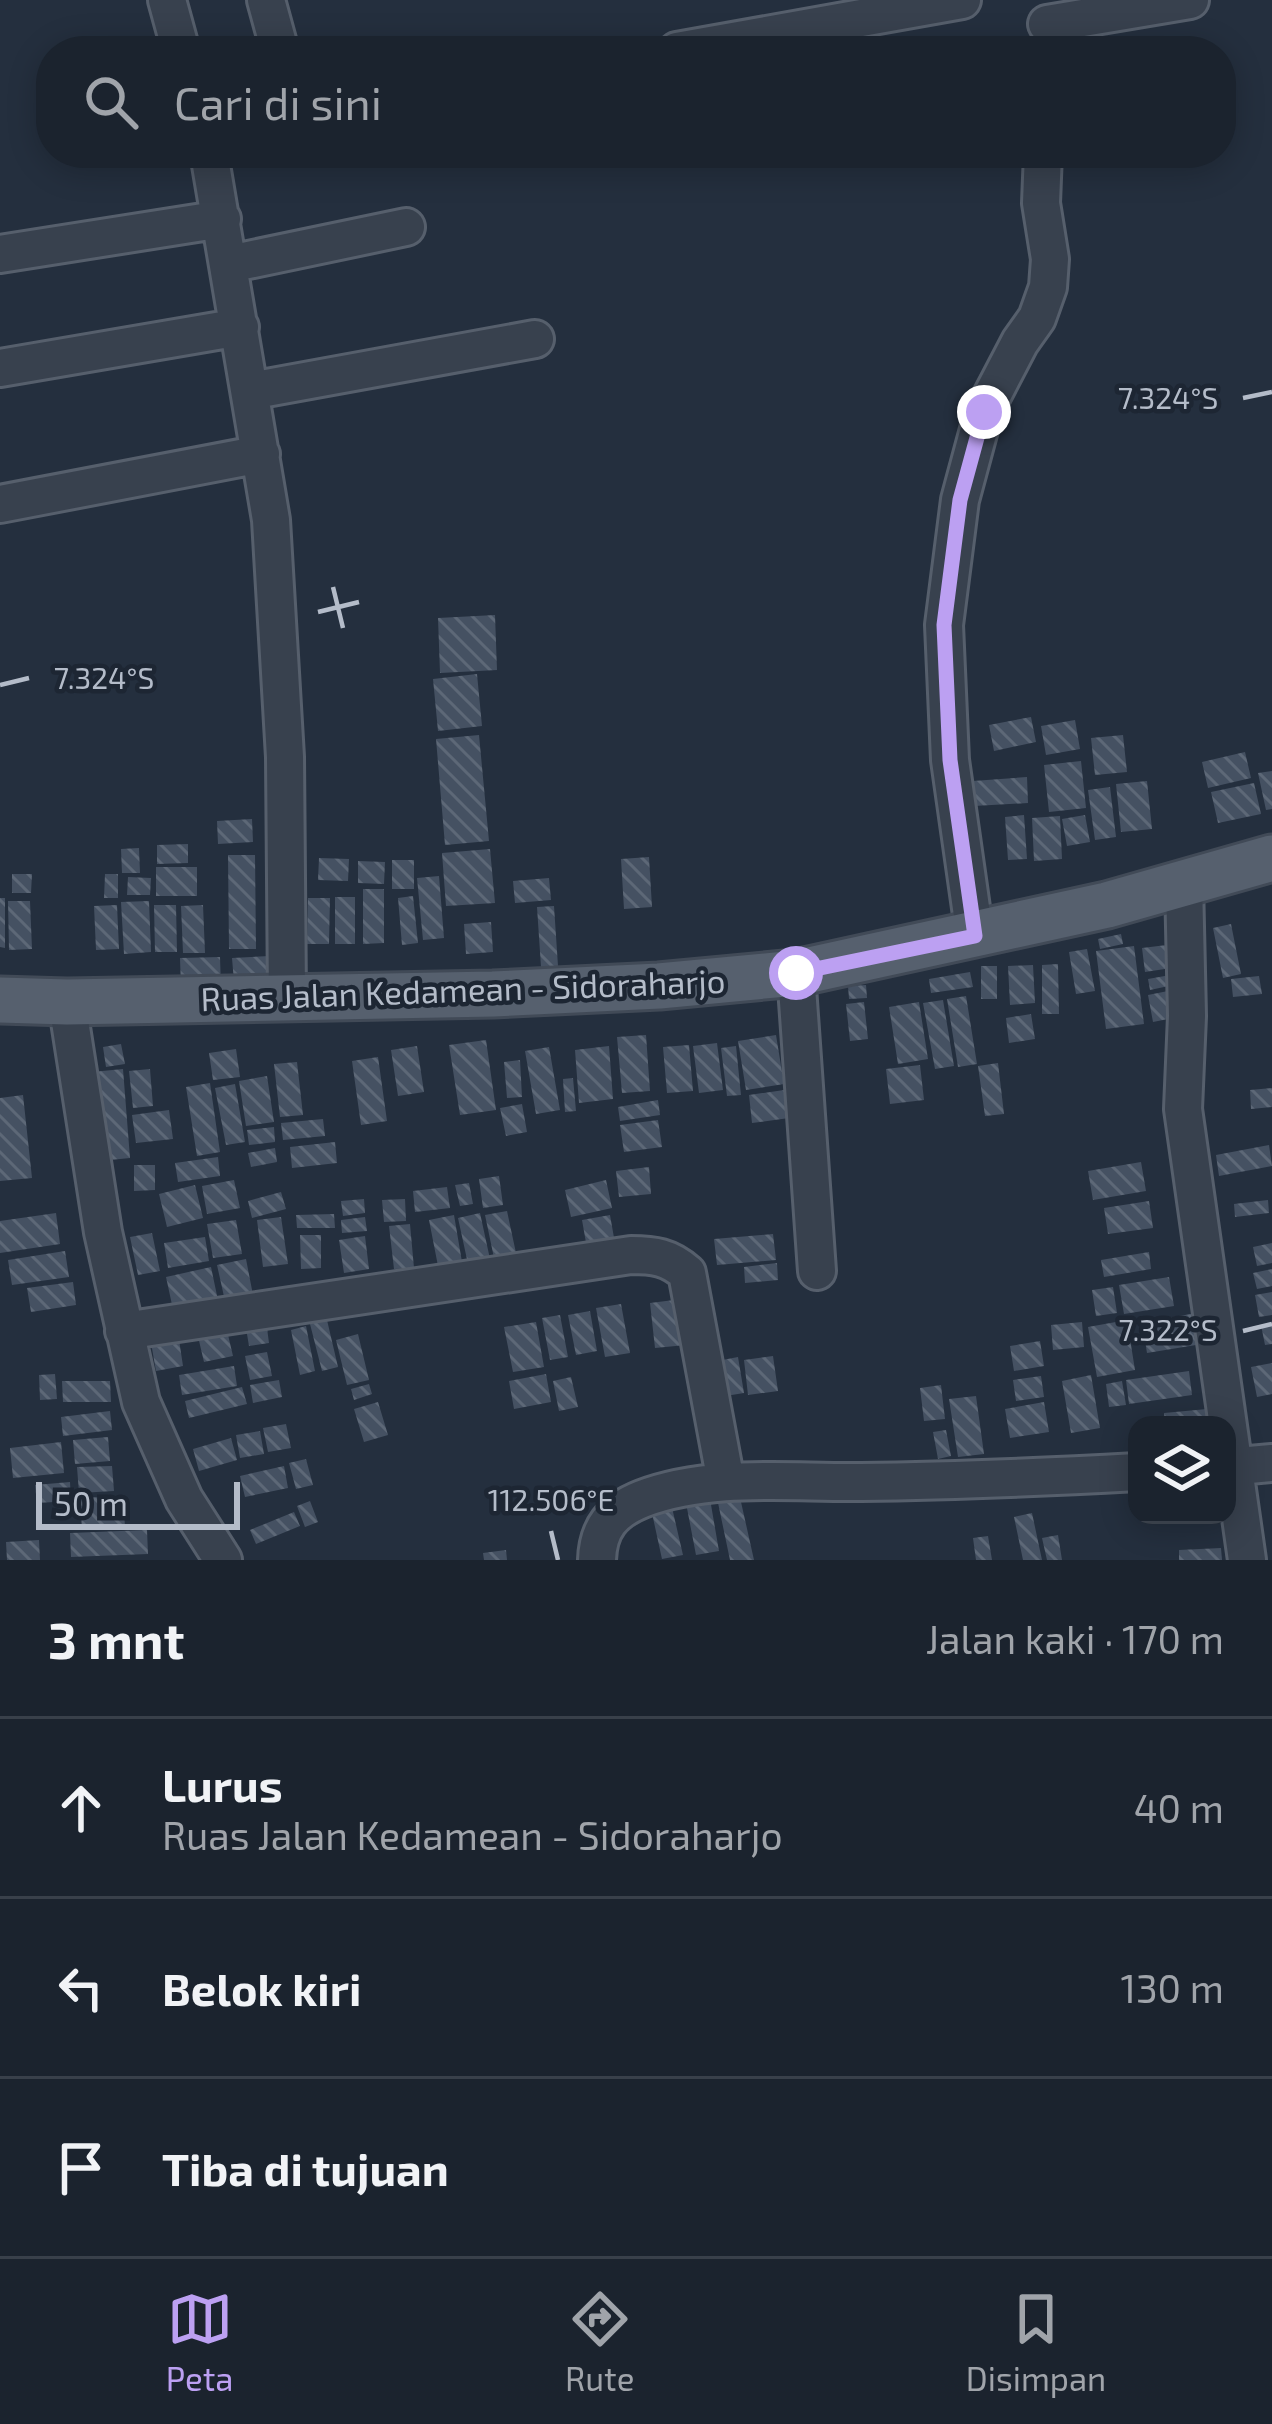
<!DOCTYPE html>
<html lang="id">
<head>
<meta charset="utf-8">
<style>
  body { margin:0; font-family:"Exo 2",sans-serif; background:#242b36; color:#f1f3f6 }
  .controls { position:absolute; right:36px; bottom:36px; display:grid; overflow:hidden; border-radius:24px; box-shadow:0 6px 30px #0003 }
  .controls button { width:108px; height:108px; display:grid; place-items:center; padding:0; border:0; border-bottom:3px solid #39404a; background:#1b232e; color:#f1f3f6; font:60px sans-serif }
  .scale { position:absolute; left:36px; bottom:30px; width:204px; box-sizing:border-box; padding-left:12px; border:6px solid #b4bcc9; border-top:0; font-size:33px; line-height:42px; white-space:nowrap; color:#b4bcc9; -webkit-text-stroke:9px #1d2633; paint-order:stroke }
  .stop { position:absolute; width:36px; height:36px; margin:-27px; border:9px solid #bca0f2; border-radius:50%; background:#fff }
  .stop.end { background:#bca0f2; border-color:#fff; box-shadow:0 3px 12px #0008 }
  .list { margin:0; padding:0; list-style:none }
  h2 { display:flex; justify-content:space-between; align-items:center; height:156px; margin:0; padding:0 48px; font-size:51px }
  h2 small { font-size:39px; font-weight:400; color:#a0a4aa }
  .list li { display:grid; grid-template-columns:78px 1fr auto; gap:36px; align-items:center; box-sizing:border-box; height:180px; padding:0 48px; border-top:3px solid #39404a }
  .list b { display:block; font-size:45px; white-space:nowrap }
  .list p { margin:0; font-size:39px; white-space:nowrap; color:#a0a4aa }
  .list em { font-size:39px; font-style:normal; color:#a0a4aa }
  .icon { flex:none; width:66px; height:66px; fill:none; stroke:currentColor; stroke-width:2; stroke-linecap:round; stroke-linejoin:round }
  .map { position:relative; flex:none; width:1272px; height:1560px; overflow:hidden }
  .search { position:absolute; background:#1b232e; box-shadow:0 6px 30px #0003; left:36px; right:36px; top:36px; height:132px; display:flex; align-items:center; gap:30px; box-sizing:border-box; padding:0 42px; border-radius:48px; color:#a0a4aa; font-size:45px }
  .sheet { height:696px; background:#1b232e }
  nav { display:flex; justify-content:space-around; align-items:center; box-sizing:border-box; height:168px; border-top:3px solid #39404a; background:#1b232e; font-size:33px; color:#a0a4aa }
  nav a { display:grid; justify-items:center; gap:6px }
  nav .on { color:#bca0f2 }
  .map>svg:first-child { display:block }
  .building { fill:url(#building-back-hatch) }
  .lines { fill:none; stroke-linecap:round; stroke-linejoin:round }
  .minor-casing { stroke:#565f6c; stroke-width:42 }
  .major-casing { stroke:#414a57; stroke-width:51 }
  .minor { stroke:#38414e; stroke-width:36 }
  .major { stroke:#56606e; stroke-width:45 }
  .route { stroke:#bca0f2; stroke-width:15 }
  .ticks { fill:none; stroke:#b4bcc9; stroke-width:4.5 }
  .labels { text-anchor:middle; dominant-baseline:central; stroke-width:9; stroke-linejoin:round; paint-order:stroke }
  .street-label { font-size:33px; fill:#b4bcc9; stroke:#1d2633 }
  .ticks-label { font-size:30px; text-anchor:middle; fill:#b4bcc9; stroke:#1d2633; stroke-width:9; stroke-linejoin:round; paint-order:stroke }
</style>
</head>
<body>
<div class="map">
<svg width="1272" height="1560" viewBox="0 0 1272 1560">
  <defs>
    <pattern id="building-back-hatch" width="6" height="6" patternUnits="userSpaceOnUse" patternTransform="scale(3)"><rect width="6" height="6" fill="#455162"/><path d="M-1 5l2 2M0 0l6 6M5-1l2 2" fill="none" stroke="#5d6877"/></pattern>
  </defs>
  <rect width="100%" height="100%" fill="#242f3e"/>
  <path class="building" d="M495 615 497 670 440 673 438 618Z
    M477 674 482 726 438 731 433 679Z
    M1031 717 1036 742 994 751 989 725Z
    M1075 720 1080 749 1046 755 1041 726Z
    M479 735 489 841 445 845 436 739Z
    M1123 735 1127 772 1095 775 1091 738Z
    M1245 752 1251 778 1208 788 1202 762Z
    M1081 761 1086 808 1049 812 1044 765Z
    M1272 771V809L1266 810 1258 773Z
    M1027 777 1028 803 974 806 973 781Z
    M1147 781 1152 829 1121 832 1116 784Z
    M1254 783 1261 814 1218 823 1211 792Z
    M1110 787 1116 837 1095 840 1088 790Z
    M1024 815 1027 859 1008 860 1005 817Z
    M1085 815 1090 842 1067 846 1062 819Z
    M1060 816 1062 859 1034 861 1032 818Z
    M252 819 253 842 218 844 217 821Z
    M188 844V863L157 864V845Z
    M139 848 140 873H122L121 849Z
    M490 849 495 903 446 906 442 853Z
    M228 855H255L256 949H229Z
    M649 857 652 907 624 909 621 859Z
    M319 858 349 859 348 881 318 880Z
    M392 860H414V889H392Z
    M358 861 385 862 384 884 358 883Z
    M156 867H197V896H156Z
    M12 874H32L31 893H12Z
    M105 874H118V898H104Z
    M439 876 444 938 423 940 417 878Z
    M128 877 151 878 150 895H127Z
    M549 878 551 900 515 903 513 881Z
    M363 889H384V943L363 944Z
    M413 896 418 943 402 945 398 898Z
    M335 897H355V944H335Z
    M0 898H5V948L0 947Z
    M308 898H330L329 944H307Z
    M8 901H30L32 949 9 950Z
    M149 901 151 952 124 954 121 902Z
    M117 905 119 949 96 950 94 906Z
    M154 905H176L177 952H155Z
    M203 905 205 953H183L181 906Z
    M554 906 558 966 541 967 537 907Z
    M491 922 493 952 466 954 464 924Z
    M1231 924 1241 974 1223 978 1213 928Z
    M1121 934 1123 944 1100 949 1098 939Z
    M1175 944 1178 967 1145 972 1142 948Z
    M1134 946 1144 1024 1106 1029 1096 951Z
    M1087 949 1095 991 1076 994 1069 952Z
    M270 956 271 980 234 982 232 958Z
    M220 957 221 987 181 988 180 958Z
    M1058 964 1059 1014H1042V965Z
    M1033 965 1035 1003 1010 1005 1008 966Z
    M981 966H997V999H981Z
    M970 972 973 987 931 993 929 979Z
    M1176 974 1178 984 1150 990 1148 979Z
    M1259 976 1262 994 1233 997 1231 979Z
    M866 985 867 998 849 999 848 986Z
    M1168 991 1173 1018 1153 1022 1148 995Z
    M966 996 977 1064 958 1067 947 999Z
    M943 1000 954 1066 935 1069 923 1003Z
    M864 1002 868 1039 850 1041 846 1004Z
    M919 1002 928 1059 898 1064 889 1007Z
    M1031 1014 1035 1039 1009 1043 1006 1018Z
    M646 1035 650 1091 622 1093 617 1037Z
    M776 1035 784 1084 746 1090 738 1041Z
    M486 1040 496 1110 460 1115 449 1045Z
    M717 1043 723 1090 699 1093 693 1046Z
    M121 1044 125 1064 106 1067 103 1047Z
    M689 1045 693 1091 667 1093 663 1047Z
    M417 1046 424 1092 398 1096 391 1050Z
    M609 1046 613 1099 579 1103 575 1050Z
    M736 1046 741 1095 727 1096 721 1048Z
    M549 1047 560 1110 536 1114 525 1051Z
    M236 1049 240 1077 213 1080 209 1053Z
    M378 1057 387 1121 361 1125 352 1061Z
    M520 1060 522 1097 507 1098 504 1062Z
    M297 1062 303 1115 280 1117 274 1064Z
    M998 1063 1004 1114 985 1116 978 1066Z
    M920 1065 924 1100 890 1104 886 1069Z
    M123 1069 130 1158 100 1161 92 1072Z
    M150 1069 153 1106 133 1108 129 1071Z
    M267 1076 274 1122 246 1126 239 1081Z
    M573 1078 576 1111 565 1112 563 1079Z
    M210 1083 220 1152 197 1156 186 1087Z
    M235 1084 245 1142 226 1145 215 1088Z
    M1272 1088V1107L1251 1109 1250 1090Z
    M784 1090 789 1118 752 1123 749 1095Z
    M23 1095 32 1178 0 1181V1098Z
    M658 1100 660 1115 620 1121 618 1107Z
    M522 1104 527 1132 506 1136 500 1108Z
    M169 1110 173 1139 136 1143 132 1115Z
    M323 1119 325 1136 283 1140 281 1123Z
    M658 1120 662 1147 624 1152 620 1125Z
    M274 1127 275 1142 249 1145 247 1130Z
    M335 1142 337 1163 292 1168 290 1147Z
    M1269 1145 1272 1166 1219 1176 1216 1155Z
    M275 1148 277 1162 251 1167 248 1153Z
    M218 1157 220 1176 178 1182 175 1163Z
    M1141 1162 1146 1191 1093 1200 1088 1171Z
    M134 1165H155V1190L134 1191Z
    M649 1167 651 1194 619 1197 616 1171Z
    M499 1176 503 1205 483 1208 479 1179Z
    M234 1180 240 1208 207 1214 202 1186Z
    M606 1180 612 1208 571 1217 565 1190Z
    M469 1183 473 1204 460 1206 455 1185Z
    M195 1185 203 1218 167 1227 159 1194Z
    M447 1187 450 1208 415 1212 413 1191Z
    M281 1192 286 1209 252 1218 248 1201Z
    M364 1199 365 1213 343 1216 341 1201Z
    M405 1199 406 1221 384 1222 382 1200Z
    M1268 1200 1269 1213 1235 1217 1234 1204Z
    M1149 1201 1153 1228 1108 1234 1104 1208Z
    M507 1211 516 1253 494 1258 485 1215Z
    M56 1213 60 1244 0 1253V1221Z
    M480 1213 490 1259 468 1264 458 1218Z
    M334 1214 335 1228H297L296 1215Z
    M454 1215 462 1262 438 1266 429 1220Z
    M610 1215 616 1249 588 1254 582 1220Z
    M281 1217 288 1264 263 1267 257 1220Z
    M365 1217 367 1231 342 1233 341 1220Z
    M236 1220 242 1254 213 1258 207 1224Z
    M410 1224 414 1268 394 1269 389 1226Z
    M152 1233 160 1271 138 1275 130 1237Z
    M773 1234 776 1260 717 1265 714 1239Z
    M300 1235H321V1268L301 1269Z
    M365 1236 369 1269 344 1273 339 1240Z
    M205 1237 209 1261 168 1268 164 1243Z
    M1272 1243V1263L1257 1266 1253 1247Z
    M65 1251 69 1277 12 1285 8 1260Z
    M1149 1252 1151 1269 1104 1277 1101 1260Z
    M246 1259 253 1295 225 1301 217 1265Z
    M777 1263 778 1280 745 1283 744 1267Z
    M211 1267 219 1305 174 1314 166 1277Z
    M1272 1269V1286L1257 1289 1253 1273Z
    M1169 1277 1174 1306 1124 1314 1119 1285Z
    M73 1282 76 1305 31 1312 27 1288Z
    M1113 1287 1117 1313 1096 1316 1092 1290Z
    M1272 1292V1315L1259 1317 1255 1295Z
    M682 1299 686 1345 655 1348 650 1303Z
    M621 1304 630 1353 605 1357 596 1308Z
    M590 1311 597 1351 576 1355 568 1315Z
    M265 1313 269 1343 249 1346 244 1316Z
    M1191 1314 1196 1345 1147 1353 1142 1322Z
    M560 1315 568 1357 550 1360 542 1318Z
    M327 1320 338 1367 322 1371 310 1324Z
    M1127 1320 1135 1370 1097 1377 1088 1327Z
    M225 1322 233 1356 204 1362 196 1328Z
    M536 1322 544 1367 513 1372 504 1327Z
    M1082 1322 1084 1347 1053 1350 1051 1325Z
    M1272 1323V1344L1265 1345 1261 1325Z
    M306 1326 315 1371 300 1375 291 1330Z
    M178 1333 183 1366 156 1371 150 1337Z
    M358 1334 369 1380 347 1385 336 1340Z
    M1040 1341 1044 1366 1014 1371 1010 1346Z
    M267 1352 272 1376 250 1380 245 1356Z
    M773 1356 778 1391 748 1395 744 1360Z
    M738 1357 744 1393 713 1398 707 1363Z
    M1272 1363V1394L1257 1397 1251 1367Z
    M234 1366 237 1386 182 1395 179 1375Z
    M1189 1371 1192 1395 1129 1404 1126 1380Z
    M55 1374 57 1399 40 1400 39 1375Z
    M546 1374 551 1402 514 1409 509 1381Z
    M1091 1375 1100 1428 1071 1433 1062 1381Z
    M1041 1376 1044 1397 1016 1401 1013 1380Z
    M571 1377 578 1407 559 1411 553 1381Z
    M279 1380 282 1397 253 1403 250 1385Z
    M62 1381H110L111 1402H63Z
    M1122 1381 1126 1405 1109 1407 1106 1384Z
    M369 1384 372 1394 354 1400 351 1389Z
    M941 1385 945 1419 924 1421 920 1388Z
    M242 1387 247 1404 189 1418 185 1401Z
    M976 1396 984 1454 958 1457 949 1399Z
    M378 1402 388 1435 364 1442 354 1409Z
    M1044 1402 1049 1432 1010 1438 1005 1409Z
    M1207 1409 1209 1425H1165L1164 1413Z
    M110 1411 112 1430 63 1436 61 1417Z
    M286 1424 291 1448 268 1452 263 1428Z
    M946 1430 951 1456 938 1459 933 1432Z
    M260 1431 264 1454 240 1458 236 1435Z
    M108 1437 110 1461 75 1464 73 1440Z
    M231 1438 237 1460 199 1471 193 1449Z
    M61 1442 64 1473 13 1478 10 1448Z
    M306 1459 313 1485 296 1489 289 1463Z
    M112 1466 114 1491 79 1493 77 1467Z
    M284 1466 288 1488 245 1497 240 1476Z
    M70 1482 71 1501 37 1503 35 1485Z
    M739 1493 754 1560H730L717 1498Z
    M123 1496 125 1527 82 1530 80 1498Z
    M670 1499 683 1555 662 1559 650 1504Z
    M710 1499 719 1551 696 1555 686 1503Z
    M310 1501 318 1522 305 1527 297 1506Z
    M294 1512 300 1526 256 1544 250 1530Z
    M1032 1513 1042 1560H1023L1014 1517Z
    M147 1530 148 1554 71 1557 70 1533Z
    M1058 1535 1062 1560H1047L1042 1538Z
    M988 1536 992 1560H976L973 1538Z
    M39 1540 40 1560H7L6 1542Z
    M1221 1548 1222 1560H1179V1550Z
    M506 1550 507 1560H484L483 1553Z"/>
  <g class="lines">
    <g class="minor-casing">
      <path id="minor" d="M167 0 181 51
        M266 0 280 51
        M1047 24 1190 0
        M677 51 962 0
        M209 153 271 520 285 757 287 998
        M0 254 222 219
        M229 264 406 227
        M0 368 240 327
        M250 391 535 339
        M0 504 261 454
        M1184 882 1187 1016 1183 1109 1247 1560
        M975 936 950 760 944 625 960 500 984 411 1020 342 1037 318 1048 287 1050 259 1041 203 1043 153
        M796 973 817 1271
        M67 1002 103 1232 141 1402 184 1499 223 1560
        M124 1331 631 1255C654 1255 669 1257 687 1273L726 1482
        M1227 1467 1272 1463
        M597 1560C598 1528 612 1511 642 1499 711 1473 790 1483 861 1482 953 1481 1045 1477 1137 1472"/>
    </g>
    <g class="major-casing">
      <path id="major" d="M0 1000 67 1002 493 994 659 986 796 973 1107 905 1272 858"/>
    </g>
    <use href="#minor" class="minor"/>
    <use href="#major" class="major"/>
  </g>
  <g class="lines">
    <path class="route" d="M796 973 975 936 950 760 944 625 960 500 984 412"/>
  </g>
  <path class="ticks" d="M1243 398 1272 392M333 587 343 628M318 612 359 602M0 685 29 678M1243 1331 1272 1324M551 1531 558 1560"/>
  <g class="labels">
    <g class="street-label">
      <text transform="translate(463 989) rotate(-2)">Ruas Jalan Kedamean - Sidoraharjo</text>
    </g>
  </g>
  <g class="ticks-label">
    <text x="1168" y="409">7.324°S</text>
    <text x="104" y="689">7.324°S</text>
    <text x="1168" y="1341">7.322°S</text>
    <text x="551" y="1511">112.506°E</text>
  </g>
</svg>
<div class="controls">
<button><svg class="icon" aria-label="layers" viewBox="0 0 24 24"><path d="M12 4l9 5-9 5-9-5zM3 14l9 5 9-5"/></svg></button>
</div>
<div class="scale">50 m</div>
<div class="stop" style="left:796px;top:973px"></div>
<div class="stop end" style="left:984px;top:412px"></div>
<div class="search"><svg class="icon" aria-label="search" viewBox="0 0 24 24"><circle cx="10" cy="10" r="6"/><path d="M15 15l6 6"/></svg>Cari di sini</div>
</div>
<section class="sheet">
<h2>3 mnt<small>Jalan kaki · 170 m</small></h2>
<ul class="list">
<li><svg class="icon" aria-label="ahead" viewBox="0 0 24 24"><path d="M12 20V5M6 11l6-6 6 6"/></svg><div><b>Lurus</b><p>Ruas Jalan Kedamean - Sidoraharjo</p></div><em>40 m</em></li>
<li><svg class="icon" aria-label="left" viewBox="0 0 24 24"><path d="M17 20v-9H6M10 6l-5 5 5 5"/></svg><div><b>Belok kiri</b></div><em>130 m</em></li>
<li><svg class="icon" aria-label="arrive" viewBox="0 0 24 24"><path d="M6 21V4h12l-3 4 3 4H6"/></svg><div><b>Tiba di tujuan</b></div></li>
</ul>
</section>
<nav>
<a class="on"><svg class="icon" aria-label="map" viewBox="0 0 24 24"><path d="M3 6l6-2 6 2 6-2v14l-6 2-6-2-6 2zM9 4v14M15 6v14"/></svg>Peta</a>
<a><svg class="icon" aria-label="directions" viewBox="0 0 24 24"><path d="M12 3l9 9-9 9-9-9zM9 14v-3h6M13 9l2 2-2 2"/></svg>Rute</a>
<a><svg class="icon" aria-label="saved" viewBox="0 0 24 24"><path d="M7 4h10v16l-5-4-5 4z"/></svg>Disimpan</a>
</nav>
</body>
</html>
